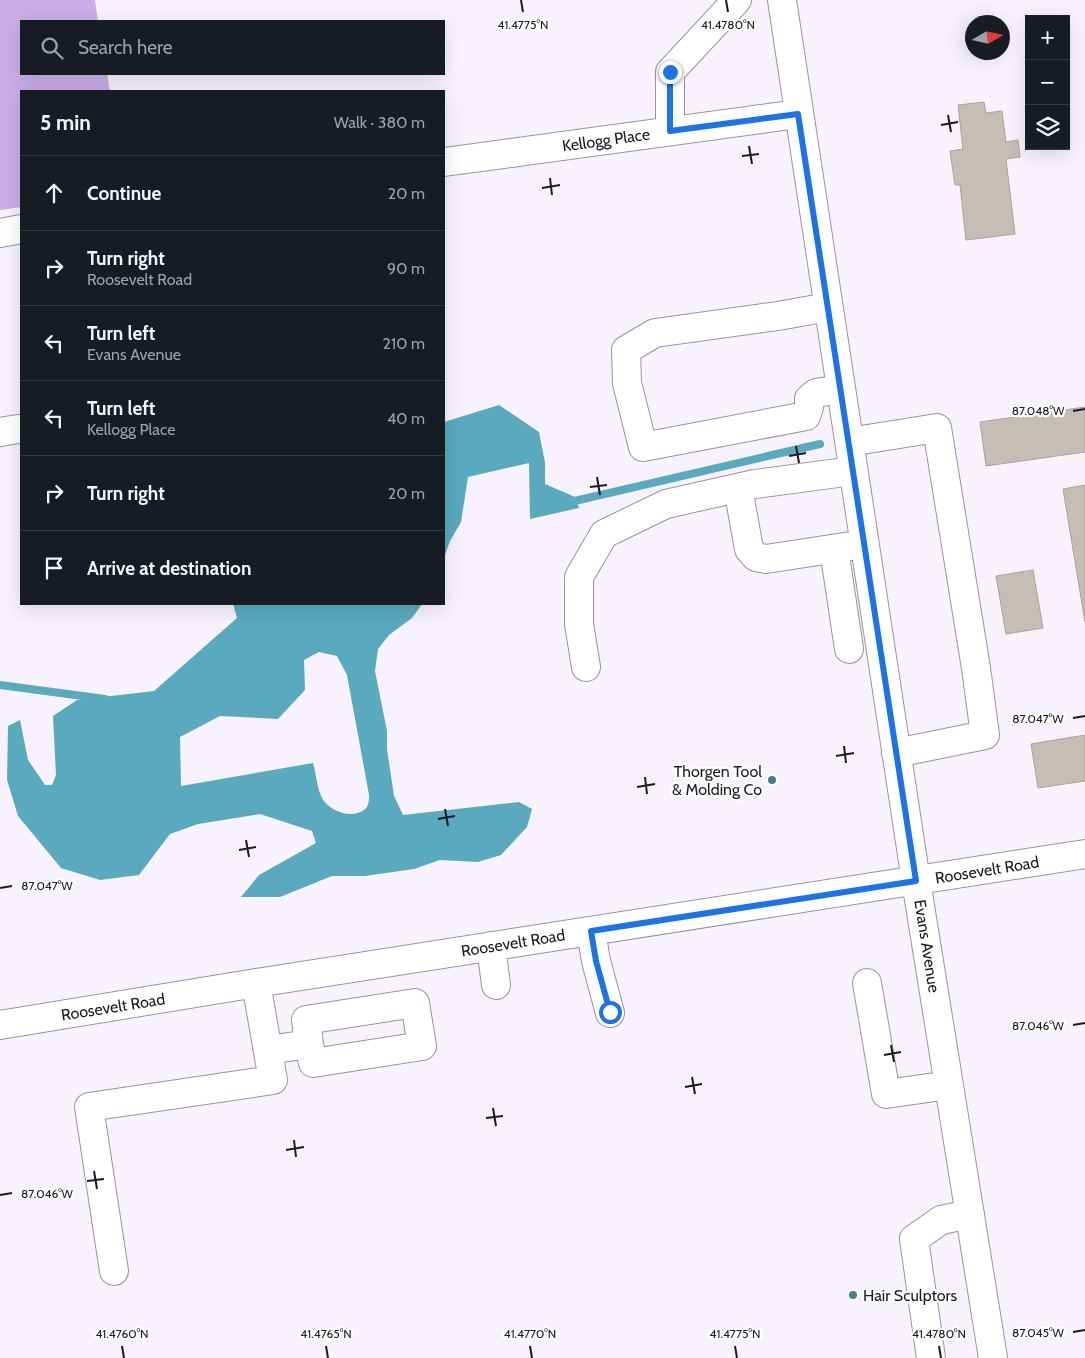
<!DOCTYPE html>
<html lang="en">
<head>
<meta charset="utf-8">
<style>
  body { margin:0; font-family:Cabin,sans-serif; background:#20242c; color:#f1f3f6 }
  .controls { position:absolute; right:15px; top:15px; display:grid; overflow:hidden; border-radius:0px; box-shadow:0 5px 20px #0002 }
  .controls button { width:45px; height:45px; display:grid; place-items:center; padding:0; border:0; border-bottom:1px solid #363941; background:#171b24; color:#f1f3f6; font:25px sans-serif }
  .compass { position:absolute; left:965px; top:15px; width:45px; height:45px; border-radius:50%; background:#171b24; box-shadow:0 5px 20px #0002; rotate:81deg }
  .stop { position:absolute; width:15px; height:15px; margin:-11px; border:4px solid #1a73e8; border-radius:50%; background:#fff }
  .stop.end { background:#1a73e8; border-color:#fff; box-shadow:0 1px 5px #0008 }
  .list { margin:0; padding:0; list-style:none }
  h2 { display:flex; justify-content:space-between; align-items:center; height:65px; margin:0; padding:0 20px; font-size:21px }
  h2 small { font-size:16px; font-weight:400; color:#9ea1a6 }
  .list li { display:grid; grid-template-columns:32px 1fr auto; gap:15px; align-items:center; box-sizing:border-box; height:75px; padding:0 20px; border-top:1px solid #363941 }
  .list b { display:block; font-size:19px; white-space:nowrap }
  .list p { margin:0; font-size:16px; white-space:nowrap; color:#9ea1a6 }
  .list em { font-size:16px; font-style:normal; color:#9ea1a6 }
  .icon { flex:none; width:28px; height:28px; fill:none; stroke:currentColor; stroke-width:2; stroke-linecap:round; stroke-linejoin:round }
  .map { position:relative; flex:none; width:1085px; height:1358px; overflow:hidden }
  .search { position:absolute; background:#171b24; box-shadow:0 5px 20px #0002; left:20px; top:20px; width:425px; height:55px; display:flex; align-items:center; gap:12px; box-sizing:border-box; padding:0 18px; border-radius:0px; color:#9ea1a6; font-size:19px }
  .panel { position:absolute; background:#171b24; box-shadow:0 5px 20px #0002; left:20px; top:90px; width:425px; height:515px; border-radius:0px }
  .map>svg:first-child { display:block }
  .forest { fill:#caade6 }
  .water { fill:#59aabe; fill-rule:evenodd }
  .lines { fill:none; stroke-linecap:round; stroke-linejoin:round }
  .stream { stroke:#59aabe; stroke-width:8 }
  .building { fill:#c4beb5; stroke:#a9a39b }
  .minor-casing { stroke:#98949d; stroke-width:30 }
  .minor { stroke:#fff; stroke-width:28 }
  .route { stroke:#1a73e8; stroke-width:6 }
  .ticks { fill:none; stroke:#1d1b1f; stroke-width:2 }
  .poi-dot { fill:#427f96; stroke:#fff; stroke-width:2 }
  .labels { text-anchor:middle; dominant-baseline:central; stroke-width:4.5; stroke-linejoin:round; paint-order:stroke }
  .street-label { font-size:16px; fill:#1d1b1f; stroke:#fff }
  .poi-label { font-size:16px; fill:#1d1b1f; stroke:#fff; text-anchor:end }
  .ticks-label { font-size:12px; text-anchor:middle; fill:#1d1b1f; stroke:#fff; stroke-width:4.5; stroke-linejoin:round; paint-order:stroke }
</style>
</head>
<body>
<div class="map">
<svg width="1085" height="1358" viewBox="0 0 1085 1358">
  <rect width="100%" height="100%" fill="#f7f2fc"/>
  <path class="forest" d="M0 0H95L98 21H21V74H107L110 91H21V207L0 210Z"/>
  <path class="water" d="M499 405 539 432 545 463V484L575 497 579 508 530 519 529 463 468 477 461 522 450 541 444 558V422Z
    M233 604H422L412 618 389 635 378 649 375 671 387 731V749L394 796 403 815 519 802 532 809 527 827 501 855 478 862 440 860 414 869 365 876H332L280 897H241L259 875 316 843 312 831 260 814 198 824 170 834 139 875 100 880 61 868 18 816 7 780 8 726 20 720 28 760 45 785H52L56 775 53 716 77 700 154 691 237 618ZM319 652 337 656 347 675 369 795C369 799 369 803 367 807 356 821 329 812 322 798 317 788 316 773 313 763L181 786 180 737 220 716 278 719 305 690 304 660Z"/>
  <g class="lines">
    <path class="stream" d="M566 503 820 444
      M0 685 105 699"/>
  </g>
  <path class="building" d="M984 102 986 113 1002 111 1006 142 1018 140 1020 157 1006 159 1015 234 966 240 960 185H955L950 151 963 149 958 105Z
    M1085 407V452L986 466 980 422Z
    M1085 485V622L1063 489Z
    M1033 570 1043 628 1006 634 996 576Z
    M1085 735V781L1038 788 1031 744Z"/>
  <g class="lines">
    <g class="minor-casing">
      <path id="minor" d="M782 0 916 881 993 1358
        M670 131V72L737 0
        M444 162 798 114
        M0 233 21 229
        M828 307 778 316 655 333 626 350 627 383 643 447 806 416 809 407V399L816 393 840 389
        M0 432 18 429
        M849 442 937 428 976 668 985 735 896 753
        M738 488 749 549 756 557 766 559 864 544
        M834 549 849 649
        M586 667 579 624V577L604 534 666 504 755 484 853 471
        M591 931 596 961 610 1013
        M491 946 496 985
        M867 983 886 1094 949 1085
        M0 1025 256 983 1085 854
        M268 1050 309 1044 313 1063 422 1046 415 1003 306 1020 309 1044
        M114 1271 89 1107 273 1080 256 983
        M931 1358 914 1239 941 1220 970 1214"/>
    </g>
    <use href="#minor" class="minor"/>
  </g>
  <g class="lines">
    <path class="route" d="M610 1012 596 961 591 931 916 881 798 114 670 131V72"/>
  </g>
  <path class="ticks" d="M521 0 523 12M726 0 728 12M948 115 951 132M941 125 958 122M749 146 752 164M742 156 759 154M550 178 552 195M542 188 560 185M1073 411 1085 409M796 446 799 463M789 456 806 453M597 477 600 495M590 487 607 485M1073 718 1085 716M844 746 846 763M836 756 854 753M645 777 647 794M637 787 655 784M445 809 448 826M438 819 455 816M246 840 249 857M239 850 256 847M0 888 12 886M1073 1025 1085 1023M891 1045 894 1062M884 1055 901 1052M692 1077 695 1094M685 1087 702 1084M493 1108 496 1126M486 1118 503 1116M294 1140 296 1157M286 1150 304 1147M94 1171 97 1189M87 1181 104 1179M0 1195 12 1193M1073 1332 1085 1330M122 1346 124 1358M326 1346 328 1358M530 1346 532 1358M735 1346 737 1358M939 1346 941 1358"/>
  <g class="poi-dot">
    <circle cx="772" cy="780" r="5"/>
    <circle cx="853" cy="1295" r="5"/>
  </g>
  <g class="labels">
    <g class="street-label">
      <text transform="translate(606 140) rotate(-8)">Kellogg Place</text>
      <text transform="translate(987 870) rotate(-9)">Roosevelt Road</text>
      <text transform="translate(513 943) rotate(-9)">Roosevelt Road</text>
      <text transform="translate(927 946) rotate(81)">Evans Avenue</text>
      <text transform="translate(113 1007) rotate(-9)">Roosevelt Road</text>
    </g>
    <g class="poi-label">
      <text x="762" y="771">Thorgen Tool<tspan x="762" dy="18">&amp; Molding Co</tspan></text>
      <text x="863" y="1295" text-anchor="start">Hair Sculptors</text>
    </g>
  </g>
  <g class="ticks-label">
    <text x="523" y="29">41.4775°N</text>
    <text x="728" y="29">41.4780°N</text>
    <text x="1038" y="415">87.048°W</text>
    <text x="1038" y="723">87.047°W</text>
    <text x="47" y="890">87.047°W</text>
    <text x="1038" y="1030">87.046°W</text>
    <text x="47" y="1198">87.046°W</text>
    <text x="1038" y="1337">87.045°W</text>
    <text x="122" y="1338">41.4760°N</text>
    <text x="326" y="1338">41.4765°N</text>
    <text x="530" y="1338">41.4770°N</text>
    <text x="735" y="1338">41.4775°N</text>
    <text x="939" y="1338">41.4780°N</text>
  </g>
</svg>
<div class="controls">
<button>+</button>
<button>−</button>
<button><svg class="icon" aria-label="layers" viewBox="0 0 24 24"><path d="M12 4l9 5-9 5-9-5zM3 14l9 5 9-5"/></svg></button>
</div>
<svg class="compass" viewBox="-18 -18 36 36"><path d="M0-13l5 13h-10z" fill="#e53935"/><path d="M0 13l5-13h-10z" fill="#9ea1a6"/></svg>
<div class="stop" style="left:610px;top:1012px"></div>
<div class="stop end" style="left:670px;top:72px"></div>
<div class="search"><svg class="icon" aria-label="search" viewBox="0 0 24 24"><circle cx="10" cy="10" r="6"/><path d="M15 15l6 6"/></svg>Search here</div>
<section class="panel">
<h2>5 min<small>Walk · 380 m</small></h2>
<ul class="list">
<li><svg class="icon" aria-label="ahead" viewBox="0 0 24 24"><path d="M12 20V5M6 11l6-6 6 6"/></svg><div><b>Continue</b></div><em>20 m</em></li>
<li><svg class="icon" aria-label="right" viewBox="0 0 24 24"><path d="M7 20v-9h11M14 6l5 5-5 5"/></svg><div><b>Turn right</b><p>Roosevelt Road</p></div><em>90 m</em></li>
<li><svg class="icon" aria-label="left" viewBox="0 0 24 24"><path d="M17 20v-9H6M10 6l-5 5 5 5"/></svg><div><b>Turn left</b><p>Evans Avenue</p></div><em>210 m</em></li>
<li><svg class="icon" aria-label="left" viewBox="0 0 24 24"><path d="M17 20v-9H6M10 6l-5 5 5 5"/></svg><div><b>Turn left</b><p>Kellogg Place</p></div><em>40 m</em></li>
<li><svg class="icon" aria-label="right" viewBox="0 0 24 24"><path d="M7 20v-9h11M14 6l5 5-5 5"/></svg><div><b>Turn right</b></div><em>20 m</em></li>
<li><svg class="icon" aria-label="arrive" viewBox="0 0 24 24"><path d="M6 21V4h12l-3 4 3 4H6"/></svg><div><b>Arrive at destination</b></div></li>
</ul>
</section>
</div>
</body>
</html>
